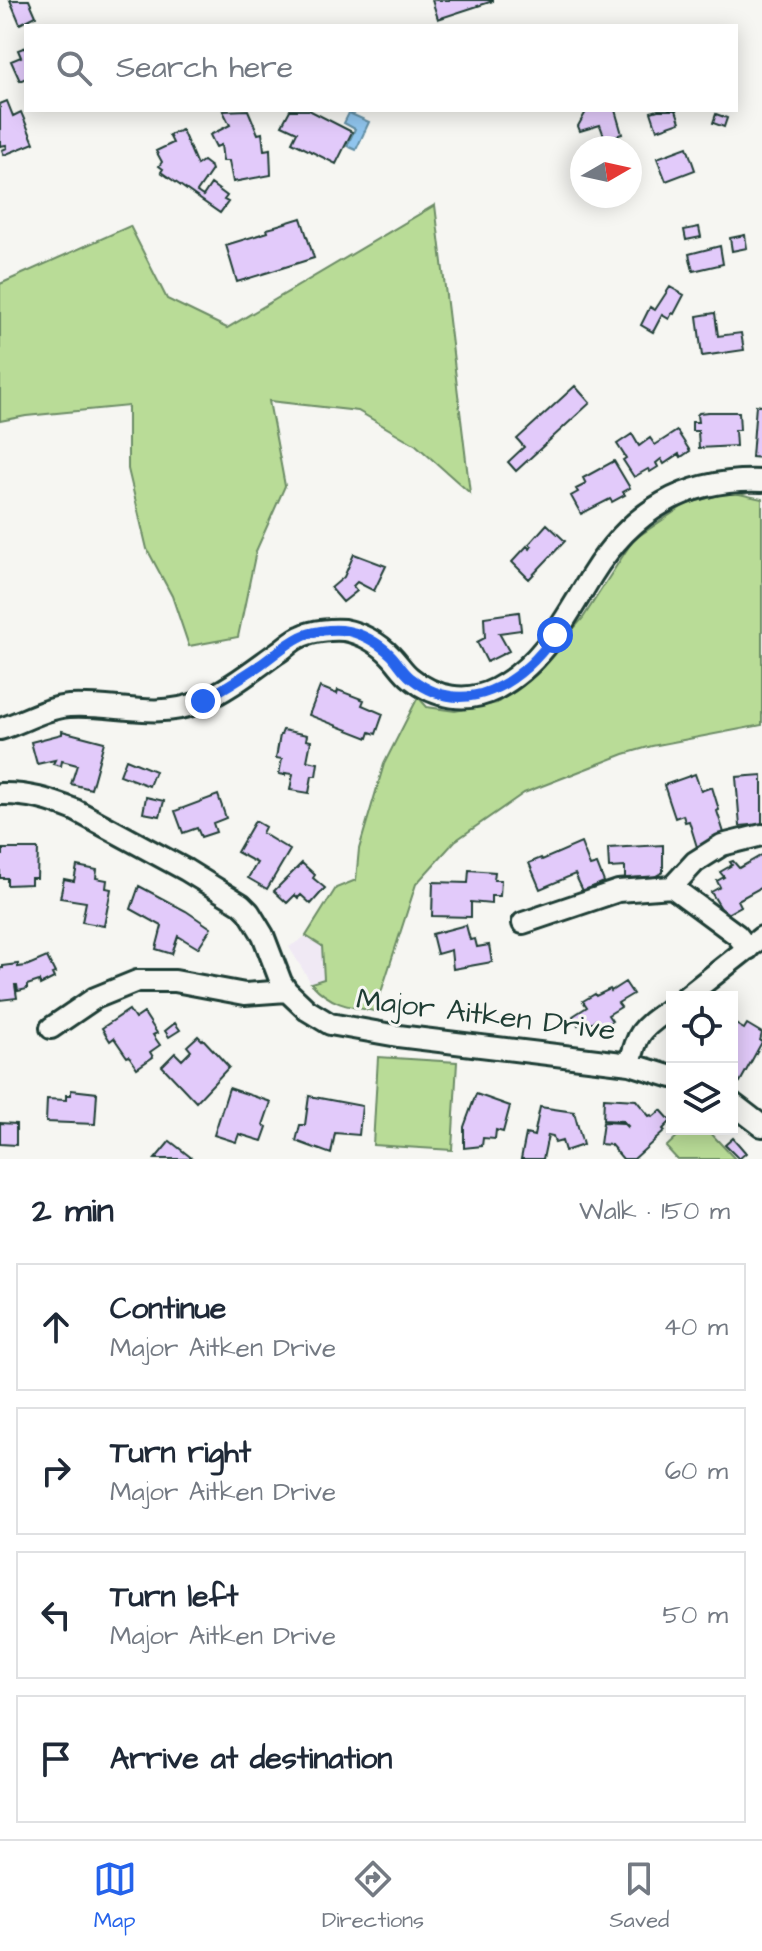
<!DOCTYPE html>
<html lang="en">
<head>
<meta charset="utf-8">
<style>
  body { margin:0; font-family:"Architects Daughter",sans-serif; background:#f6f6f7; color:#1f2937 }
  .controls { position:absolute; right:24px; bottom:24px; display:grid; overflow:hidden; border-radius:0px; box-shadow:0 4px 20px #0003 }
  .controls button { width:72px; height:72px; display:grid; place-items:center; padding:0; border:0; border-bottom:2px solid #e0e1e3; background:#fff; color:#1f2937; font:40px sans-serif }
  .compass { position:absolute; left:570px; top:136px; width:72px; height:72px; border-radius:50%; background:#fff; box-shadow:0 4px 20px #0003; rotate:81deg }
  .stop { position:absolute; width:24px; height:24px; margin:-18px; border:6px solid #2563eb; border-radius:50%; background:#fff }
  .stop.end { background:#2563eb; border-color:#fff; box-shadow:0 2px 8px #0008 }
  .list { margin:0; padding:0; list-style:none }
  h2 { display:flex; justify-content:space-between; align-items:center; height:104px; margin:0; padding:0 32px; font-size:34px }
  h2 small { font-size:26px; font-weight:400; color:#747a83 }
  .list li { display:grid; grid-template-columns:52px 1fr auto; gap:24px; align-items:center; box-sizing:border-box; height:128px; margin:0 16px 16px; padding:0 16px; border:2px solid #e0e1e3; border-radius:0px }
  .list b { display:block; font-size:30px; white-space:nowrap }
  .list p { margin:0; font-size:26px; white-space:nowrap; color:#747a83 }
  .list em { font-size:26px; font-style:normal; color:#747a83 }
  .icon { flex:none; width:44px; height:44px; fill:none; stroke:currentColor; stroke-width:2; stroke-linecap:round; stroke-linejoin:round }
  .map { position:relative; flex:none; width:762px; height:1159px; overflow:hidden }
  .search { position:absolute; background:#fff; box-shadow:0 4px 20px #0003; left:24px; right:24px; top:24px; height:88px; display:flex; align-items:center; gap:20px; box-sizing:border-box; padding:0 28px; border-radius:0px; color:#747a83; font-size:30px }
  .sheet { height:680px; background:#fff }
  nav { display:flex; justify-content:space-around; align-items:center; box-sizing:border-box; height:112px; border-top:2px solid #e0e1e3; background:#fff; font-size:22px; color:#747a83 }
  nav a { display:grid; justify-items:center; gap:4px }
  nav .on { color:#2563eb }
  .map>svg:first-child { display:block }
  .built { fill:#f0e9f4 }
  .green { fill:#b9dc97; stroke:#6c8c66; stroke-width:2 }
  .water { fill:#90c5ee; stroke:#638fa4; stroke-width:2 }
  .building { fill:#e2cafa; stroke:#1f3d34; stroke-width:2 }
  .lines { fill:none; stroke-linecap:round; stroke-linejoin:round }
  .minor-casing { stroke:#1f3d34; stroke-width:26 }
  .minor { stroke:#f6f6f2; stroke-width:20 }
  .route { stroke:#2563eb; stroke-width:10 }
  .labels { text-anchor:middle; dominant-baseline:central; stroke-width:6; stroke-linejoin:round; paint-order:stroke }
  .street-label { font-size:30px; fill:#1f3d34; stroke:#f6f6f2 }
</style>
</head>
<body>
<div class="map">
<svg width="762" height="1159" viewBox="0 0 762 1159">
  <rect width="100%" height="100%" fill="#f6f6f2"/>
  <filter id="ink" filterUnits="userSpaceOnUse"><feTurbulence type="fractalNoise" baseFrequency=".0125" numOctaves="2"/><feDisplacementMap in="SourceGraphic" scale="16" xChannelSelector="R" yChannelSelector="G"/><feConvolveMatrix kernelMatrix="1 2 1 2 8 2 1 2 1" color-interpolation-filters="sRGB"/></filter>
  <g filter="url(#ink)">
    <path class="built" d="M306 936 322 946 324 979 311 983 289 947Z"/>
    <path class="green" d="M435 205 470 493 416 445 358 411 269 401 285 486 256 551 238 637 189 646 172 596 147 549 128 469V406L26 416 0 421V284L130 226 167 299 227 328Z
      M730 492 762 499V725L652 746 624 754 524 793 455 841 416 884 375 1011C347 1007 330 1004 311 983L324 979 322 946 306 936 336 888 356 880 359 849 384 764 418 697 427 707 455 711 497 703 533 675 583 618 633 540 686 504Z
      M378 1057 457 1062 452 1150 373 1145Z
      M685 1129H707L735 1159H677L666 1147Z"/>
    <path class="water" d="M349 113 369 122 356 150 347 146 355 129 344 123Z"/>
    <path class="building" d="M10 0H29L36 16 20 24Z
      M432 0H493V1L438 19Z
      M26 47V78L20 81 11 61 21 57 18 50Z
      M7 101 13 116 21 112 34 143 4 155 2 150 7 148 6 145 0 146V104Z
      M248 110 258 134 262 133 264 150 270 149 271 175 233 182 229 161H223L221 145 216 147 210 135 230 125 223 111Z
      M290 110H309L352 132 336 164 292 142 297 132 282 125Z
      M587 110H615L622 134 605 139 600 125 580 131 578 126Z
      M658 110H676L680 122 657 130 651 112Z
      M716 114 727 118 724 127 713 123Z
      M182 130 197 165 203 161 211 167 212 170 197 192 203 196 211 184 227 196 224 200 228 202 220 213 161 172 163 169 159 166 162 162 156 151 173 143 169 135Z
      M687 147 695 170 666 181 657 158Z
      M301 218 314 258 237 282 226 245 268 232 267 229 275 227V226Z
      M699 227 701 237 686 240 684 230Z
      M745 235 747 248 732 251 730 238Z
      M720 246 723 264 693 271 689 254Z
      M670 287 684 295 674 314 672 313 669 319 662 315 653 332 641 325 650 307 655 310Z
      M715 313 718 336 741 333 744 350 702 356 697 316Z
      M575 386 590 403 516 471 508 462 524 447 517 439Z
      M756 405 762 406V458L752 457Z
      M708 412H739L740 430H735L736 446 699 448 698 431H692V422H698L697 415 699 413Z
      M677 431 690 451 681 457 679 454 664 464 661 459 656 463 658 467 650 472 648 469 634 477 623 460 626 458 617 444 632 434 639 446 650 438 655 445Z
      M614 461 630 488 623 492 625 495 612 502 610 499 581 514 571 496 578 492 576 489 586 484 583 478Z
      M547 524 565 541 529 579 512 562 527 546 530 549 532 546 529 544Z
      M354 554 386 566 374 591 357 582 353 586 357 591 343 602 331 588 344 577Z
      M519 612 521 630 499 633 509 651 487 662 477 642 485 638 484 617Z
      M320 687 337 694 338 690 364 700 362 705 383 714 376 734 370 732 368 738 309 715Z
      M283 730 307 735 306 740 311 741 307 761 318 763 316 776H312L309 793 290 790 293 774 285 773V775L279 774 282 759 276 758 280 735H281Z
      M62 731 104 742 91 789 71 784 77 765 62 761 61 766 53 764 55 760 37 764 31 742 62 734Z
      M126 759 155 771 149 786 120 775Z
      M695 774 701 791 712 787 719 810 717 811 725 836 697 847 689 821 685 822 683 815 675 818 664 785Z
      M762 775V824L740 826 736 777Z
      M218 795 226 818 213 823 216 832 201 837 197 828 183 833 175 811Z
      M146 797 164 801 160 816 143 813Z
      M255 821 265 827 262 833 290 850 267 889 248 878 257 863 237 852Z
      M581 843 590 866 597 864 604 882 583 891 575 874 540 889 529 863 541 858 542 860Z
      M663 845V872L654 877 625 878V867L609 868 608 848Z
      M3 849H38L37 878H31V884L7 885V878H0V855H3Z
      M762 855V887L738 900 741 906 725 915 711 892 720 887 717 881 724 877 720 872 732 865 730 862 733 861 739 868Z
      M302 863 315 875 313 878 325 888 311 904 301 895 298 898 295 895 287 903 274 891Z
      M77 866 97 870 96 878 107 880 106 888 111 889 104 926 82 922 86 902 60 898 64 879 74 881Z
      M469 870 495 872 494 880H501L500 896H491V904L471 902V917L432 916 433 882 468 883Z
      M139 886 186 911 211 928 198 948 178 936 172 954 156 949 162 926 131 909Z
      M466 925 470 940 475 939 477 947 489 945 492 962 453 969 451 950 437 954 432 934Z
      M47 957 55 973 52 974 54 978 40 985 39 981 27 985V989L18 991 17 985H15L17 998 0 1000V968H3V966L18 964V967L26 966Z
      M625 982 633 994 618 1003 621 1007 608 1015 612 1021 600 1028 596 1020 587 1026 584 1021 578 1025 573 1016 587 1007 583 1001 595 994 596 996 610 989 611 991Z
      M129 1010 135 1019 144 1013 157 1033 153 1035 160 1045 150 1052 153 1057 137 1068 129 1056 127 1057 114 1038 110 1041 102 1028Z
      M732 1022 744 1029 747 1024 762 1033 760 1041 762 1042 740 1082 732 1077Z
      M175 1023 180 1030 169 1037 165 1031Z
      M198 1036 202 1040 203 1039 229 1067 196 1102 162 1066 175 1053 182 1060 191 1051 187 1046Z
      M229 1088 271 1102 263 1125 267 1127 262 1141 239 1134 236 1142 214 1135Z
      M71 1090 97 1093 95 1124 46 1122 47 1099 66 1100V1095H71Z
      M476 1094 510 1106 503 1132 496 1130 495 1139 483 1138 482 1146 464 1148V1127Z
      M309 1096 362 1106 359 1135 335 1133 331 1154 296 1141 300 1125H305Z
      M604 1098 636 1100 649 1116 651 1115 653 1117 661 1110 671 1121 663 1129 665 1131 634 1159H623L611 1145 600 1144 603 1122 623 1123 627 1127 628 1126 623 1121 603 1120Z
      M540 1107 574 1112 583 1145 565 1151 562 1141 555 1143 553 1136 548 1135 543 1159H521L526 1134 534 1136Z
      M0 1123 16 1124V1145L0 1144Z
      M733 1138 746 1153 739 1159 725 1145Z
      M170 1141 193 1159H155Z"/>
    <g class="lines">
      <g class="minor-casing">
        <path id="minor" d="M0 729C23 722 45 708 69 706 114 703 157 720 200 702 228 690 253 670 277 653 285 648 293 639 302 636 313 631 332 629 344 630 361 633 379 643 391 656 398 663 403 672 411 678 435 698 467 704 496 689 543 664 565 619 592 575 632 511 685 478 762 481
          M0 794C27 793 50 800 75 810L186 870 241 904 249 912 263 935 281 982 287 991 307 1010 330 1024 398 1036 630 1064 672 1077
          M672 887 695 862 722 845 762 835
          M523 923 618 891 672 887 737 935 748 949
          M686 997 762 937
          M51 1028 95 998 137 981H175L245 994 287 991
          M630 1064C638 1028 644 1028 672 1007
          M732 1103 762 1126"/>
      </g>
      <use href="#minor" class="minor"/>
    </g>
  </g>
  <g class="lines" filter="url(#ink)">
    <path class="route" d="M203 701C222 689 241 678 260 665 273 656 286 644 300 637 311 631 331 629 342 630 360 632 379 643 391 655 398 662 403 672 411 678 465 721 521 683 555 635"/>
  </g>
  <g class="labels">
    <g class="street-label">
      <text transform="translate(486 1015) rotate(7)">Major Aitken Drive</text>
    </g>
  </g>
</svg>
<div class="controls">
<button><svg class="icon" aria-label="locate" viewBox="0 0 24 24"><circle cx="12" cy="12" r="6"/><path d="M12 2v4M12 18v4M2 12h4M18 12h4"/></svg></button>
<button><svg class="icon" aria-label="layers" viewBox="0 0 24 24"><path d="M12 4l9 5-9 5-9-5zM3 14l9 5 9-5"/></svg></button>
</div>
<svg class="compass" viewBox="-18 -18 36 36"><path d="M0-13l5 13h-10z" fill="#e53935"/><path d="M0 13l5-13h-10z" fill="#747a83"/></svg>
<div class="stop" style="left:555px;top:635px"></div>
<div class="stop end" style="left:203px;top:701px"></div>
<div class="search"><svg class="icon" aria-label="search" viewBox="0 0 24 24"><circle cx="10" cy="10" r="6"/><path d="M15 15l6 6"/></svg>Search here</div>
</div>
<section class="sheet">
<h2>2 min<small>Walk · 150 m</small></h2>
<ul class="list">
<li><svg class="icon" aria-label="ahead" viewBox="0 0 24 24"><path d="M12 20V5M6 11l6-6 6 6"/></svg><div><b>Continue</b><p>Major Aitken Drive</p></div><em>40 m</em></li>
<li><svg class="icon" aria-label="right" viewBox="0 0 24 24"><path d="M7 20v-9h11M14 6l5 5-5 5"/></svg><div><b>Turn right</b><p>Major Aitken Drive</p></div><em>60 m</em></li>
<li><svg class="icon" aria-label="left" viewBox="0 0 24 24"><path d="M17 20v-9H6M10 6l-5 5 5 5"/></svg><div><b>Turn left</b><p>Major Aitken Drive</p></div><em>50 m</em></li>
<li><svg class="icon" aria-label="arrive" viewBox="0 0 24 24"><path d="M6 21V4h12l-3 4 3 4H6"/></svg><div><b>Arrive at destination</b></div></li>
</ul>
</section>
<nav>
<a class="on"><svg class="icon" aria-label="map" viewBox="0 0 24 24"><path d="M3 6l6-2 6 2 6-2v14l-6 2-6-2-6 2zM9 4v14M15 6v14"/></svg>Map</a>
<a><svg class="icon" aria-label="directions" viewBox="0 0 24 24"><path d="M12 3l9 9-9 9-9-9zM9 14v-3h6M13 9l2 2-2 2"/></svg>Directions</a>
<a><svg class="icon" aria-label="saved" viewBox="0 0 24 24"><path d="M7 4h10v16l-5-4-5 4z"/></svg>Saved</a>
</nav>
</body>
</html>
